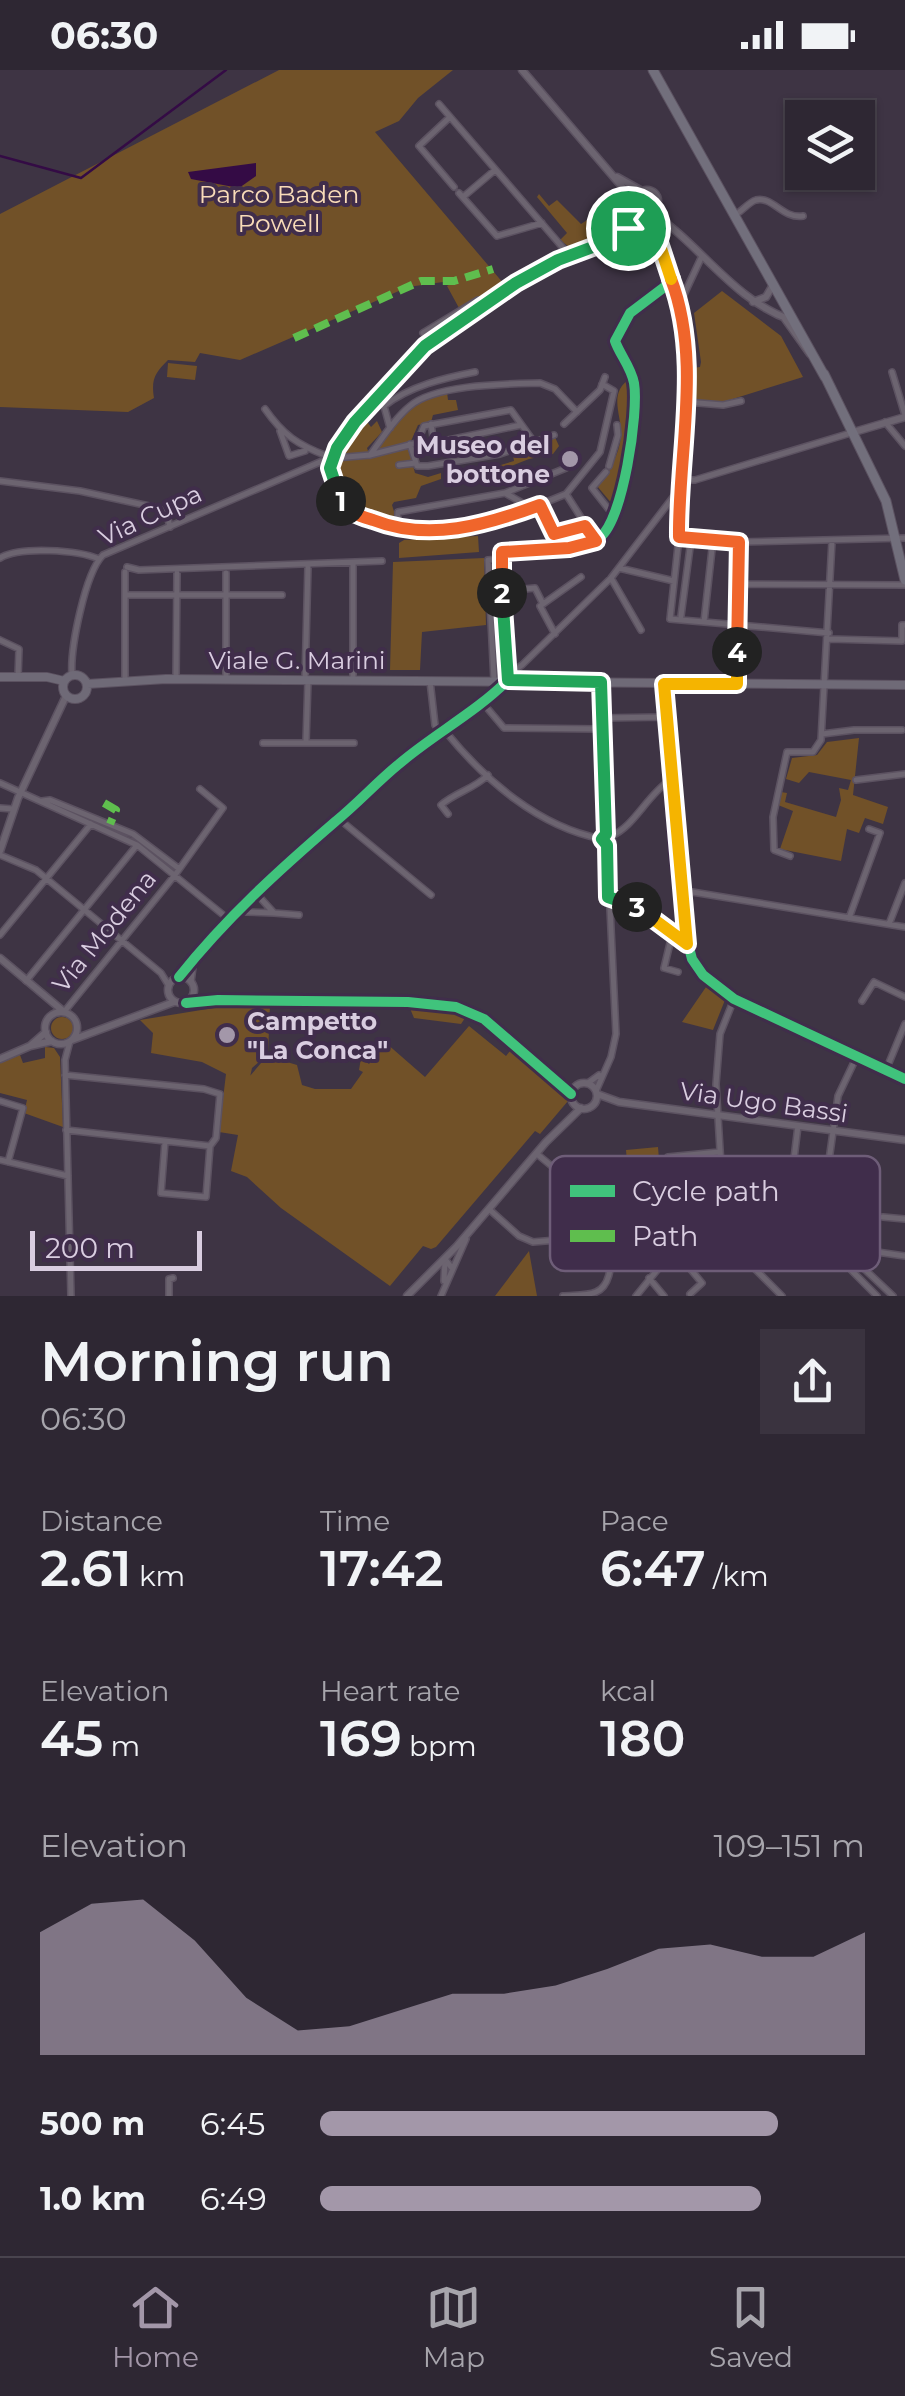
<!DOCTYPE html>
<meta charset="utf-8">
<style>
body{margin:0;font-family:Montserrat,sans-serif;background:#3a333f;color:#f1f3f6;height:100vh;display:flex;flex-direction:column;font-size:38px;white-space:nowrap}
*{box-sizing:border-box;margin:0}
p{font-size:32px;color:#a7a5ac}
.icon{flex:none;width:55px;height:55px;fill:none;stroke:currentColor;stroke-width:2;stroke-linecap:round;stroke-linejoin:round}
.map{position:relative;height:1226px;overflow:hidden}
.details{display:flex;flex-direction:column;background:#2e2733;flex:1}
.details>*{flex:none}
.tools{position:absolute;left:785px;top:30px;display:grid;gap:20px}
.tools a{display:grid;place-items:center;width:90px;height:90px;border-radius:0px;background:#2e2733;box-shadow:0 2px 8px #0004,0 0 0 2px #49444e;font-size:50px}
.scale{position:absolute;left:30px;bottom:25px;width:172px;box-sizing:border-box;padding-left:10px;border:5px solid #d9cde0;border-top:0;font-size:28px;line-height:35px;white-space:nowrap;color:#d9cde0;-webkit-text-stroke:8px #402d4b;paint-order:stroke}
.pin{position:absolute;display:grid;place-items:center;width:85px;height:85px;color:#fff;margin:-42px;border:5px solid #fff;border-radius:50%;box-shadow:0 2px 10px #0007}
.km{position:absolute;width:50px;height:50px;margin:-25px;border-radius:50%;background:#222;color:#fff;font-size:28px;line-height:50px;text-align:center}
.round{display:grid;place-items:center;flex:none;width:105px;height:105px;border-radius:0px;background:#3a333f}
.headline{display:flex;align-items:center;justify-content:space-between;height:170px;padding:0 40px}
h1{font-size:55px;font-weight:600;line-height:75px}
.metrics{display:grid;grid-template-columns:repeat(3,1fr);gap:15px;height:170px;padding:10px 40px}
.metrics div{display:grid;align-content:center}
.metrics b{font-size:50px;font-weight:600}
.metrics small{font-size:28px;font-weight:400}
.metrics p{font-size:28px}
.chart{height:280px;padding:20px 40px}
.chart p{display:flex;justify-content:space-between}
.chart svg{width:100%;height:180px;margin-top:10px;fill:#a397a9;opacity:.7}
ul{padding:0 40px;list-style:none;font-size:32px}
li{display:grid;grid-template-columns:160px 120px 1fr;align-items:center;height:75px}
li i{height:25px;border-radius:12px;background:#a397a9}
.status{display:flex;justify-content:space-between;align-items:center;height:70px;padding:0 50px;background:#2e2733;direction:ltr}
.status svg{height:28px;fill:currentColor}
.tab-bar{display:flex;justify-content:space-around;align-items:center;height:140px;border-top:2px solid #49444e;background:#2e2733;font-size:28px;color:#a7a5ac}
.tab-bar a{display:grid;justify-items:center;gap:5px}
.tab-bar .on{color:#a397a9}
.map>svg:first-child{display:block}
</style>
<div class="status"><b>06:30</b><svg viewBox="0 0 49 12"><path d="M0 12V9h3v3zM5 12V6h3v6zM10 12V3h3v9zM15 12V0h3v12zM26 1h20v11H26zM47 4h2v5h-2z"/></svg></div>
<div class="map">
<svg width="905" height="1226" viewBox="0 0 905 1226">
<rect width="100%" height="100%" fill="#3e3444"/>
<path fill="#715128" d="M279 0H453L418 28 399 51 375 62 504 214 459 238 447 216 457 210 408 217 240 290 200 283 195 292 168 290C155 303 151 309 154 328L128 342 0 337V144Z
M619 120 631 141 629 150 612 165 610 160 603 162 604 168 573 180 560 170 567 163 537 127 539 124 549 136 557 130 581 154 596 144 601 148 618 133 614 125Z
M722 221 781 266 803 307 723 332 691 330 693 298 700 297 701 292 694 243Z
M168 293 197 296 195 310 167 307Z
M631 308 629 375 613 435 597 416C609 401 619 386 621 366 622 344 607 323 631 308Z
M447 322 448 330H456L458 340 433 345 431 352 418 355 408 378 415 403 428 407 441 403V409L421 416 416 428 394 432 392 435 396 448 392 453 353 436 336 398 345 368 365 349 371 357 377 351 382 362 367 378 369 384C396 351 403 333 447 322Z
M554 365 559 376 553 384 529 389 467 413 464 406 514 391 512 380Z
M478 466 479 482 399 488V473L404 470Z
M484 488 486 555 422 562 420 600H390L393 492Z
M859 668 853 725 888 737 883 754 865 748 859 763 847 759 841 791 780 779 793 741 778 735 781 722 787 723 785 732 836 747 841 730 839 718 848 720 851 710 809 702 799 713 786 709 792 688 817 685 827 672Z
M706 917 725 930 713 960 682 952Z
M238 934 270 935 268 984 252 998 245 1030 250 1006 267 986 297 995 302 1015 315 1019H351L363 1002 359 1000 361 988 369 994 386 973 425 1007 469 956 506 986 510 981 568 1031 540 1064 535 1061 436 1177 431 1179 423 1176 390 1216 281 1138 247 1107 231 1101 238 1065 219 1062 226 1004 202 992 151 983 153 963 140 950Z
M409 936 448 939 465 948 461 954 414 948Z
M51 958a11 11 0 1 1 22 0a11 11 0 1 1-22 0Z
M45 977 54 978 60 987 63 1057 24 1043 27 1030 0 1023V993L20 985 23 993 45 988Z
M658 1077 663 1139 631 1141 626 1080Z
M529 1181 537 1226H495Z"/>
<path fill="#340b45" d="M256 93V106L239 118 191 109 188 102Z"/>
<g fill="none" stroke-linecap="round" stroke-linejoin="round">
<path stroke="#340b45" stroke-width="2.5" d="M0 86 81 108 226 0"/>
<g stroke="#5c5261" stroke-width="8">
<path id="minor" d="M439 34 570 186
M450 47 419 76 454 117
M459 123 497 166 542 153
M463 127 495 100
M649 143 680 233 687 307 678 420 679 467 670 549 829 563
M735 145C742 141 749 132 756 130 773 126 782 149 803 146
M680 233 702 186
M423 263 478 230 487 232
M892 302 905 345
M686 332 723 335 741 331
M265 339C283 365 298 375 327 386
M885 352 905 376
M431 354 434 374
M564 354 600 320 605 307
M390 358 384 336C410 316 444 308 475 302
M280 361 289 386 305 381
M471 366 476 388
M417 373 424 356 511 340 534 372
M410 374 417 396H428L500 384 554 365
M330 384 400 301 437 266 515 213 558 190 621 165 646 143
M370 385C382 369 394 349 410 336 436 314 507 314 540 313L555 319 577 342
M335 388 370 385 417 373 429 374 521 355
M331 392C332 404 335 426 343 436 349 444 362 446 371 450 436 474 504 450 566 424
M399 395 416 393
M609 396 618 365 617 355
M606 402 592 418 614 446
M680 410H695L854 362
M0 411 80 421 158 438 167 445 170 457
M505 423 566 398
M566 424 600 382 614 321 602 314
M566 424 596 471
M540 435 554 464 585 455
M397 458 398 442 505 423 531 438
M679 467 739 472 905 468
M0 488C20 476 78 480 99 489
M127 497 139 500 382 491
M619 498 674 511
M611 508 641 560
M738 514 905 515
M502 521 535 518 543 534 540 536 555 564
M126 525H282
M543 534 581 507
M681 546 691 470
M704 552 713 470
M829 569 902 571V555H905
M0 570 19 579 18 607
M509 604 522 595 611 508 677 422
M72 605C70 579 85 503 103 485L327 389
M125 609V502
M176 609 177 503
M226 609V503
M305 610 308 496
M353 610V493
M430 611 435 655 439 661
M494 611 488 490 500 489
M601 612 606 764
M664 614 676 785 685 862 692 889 703 905 734 929 905 1009
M737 614 739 472
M482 632 504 658 600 659
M600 648 665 647
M445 661C484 709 538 757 602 769
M822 664 854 660H902
M306 672 308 610
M263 673H354
M856 710 905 704
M0 713 137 775 227 848
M42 731 50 730 133 764 178 798
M0 738 13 739
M448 744 441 735C456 722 474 719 488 705
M339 749 431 825
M601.5 770a5.5 5.5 0 1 1 11 0a5.5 5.5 0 1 1-11 0Z
M611 766C634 757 647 725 670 710
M0 785 36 800 161 903 169 916
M790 786 774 780 773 747 787 682H813L821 670 832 471
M680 820 905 857
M254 821 274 843 299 845
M608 827 641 840 686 873
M246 842 274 843
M849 848 880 763 869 759
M889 854 905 813
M0 865 91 754
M672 865 664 898 678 902
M179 907C226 848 279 800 336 751 358 733 377 712 399 694 434 664 475 643 508 610L500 484 507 480C535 479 575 484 599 468 623 452 639 342 634 313 631 297 620 285 615 271L630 243 671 212
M26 911 137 775
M191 912 194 889
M862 931 874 912 905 927
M64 942 175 805 223 738 200 719
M70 971 65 990 71 1226
M886 1000 905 954
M65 1005 204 1019 220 1024 216 1068 210 1076 66 1060
M588 1013 599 1005
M596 1021 611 987 616 964 607 775
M0 1031 23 1038 8 1092
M165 1072 161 1123 206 1127 210 1076
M537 1084 595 1132C608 1150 622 1211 596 1222 587 1226 573 1225 563 1226
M0 1090 68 1106
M670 1099 668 1087 719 1082
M770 1107 771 1102 792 1105
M788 1137 798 1056
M490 1140 519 1166 533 1172 713 1157 782 1226
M883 1147 905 1149
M677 1183 702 1213 690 1224
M758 1183 877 1182 905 1186
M816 1183 838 1026 857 986
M611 1191 659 1186 656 1163
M750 1193 857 1192 893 1226
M852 1201 877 1226
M649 1208 664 1226
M444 1211 445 1189 451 1197
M169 1226V1209L173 1208
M441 1226 466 1169
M636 1226 658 1199 724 1145 716 1014 720 964 734 929"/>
</g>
<g stroke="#5c5261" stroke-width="9">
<path id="tertiary" d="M522 0 636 133
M617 107 642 121
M636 131a11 11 0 1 1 22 0a11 11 0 1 1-22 0Z
M651 142C701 175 733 230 791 250
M753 232 766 227 773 215
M785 249 810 284
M854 362 905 347
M0 781 18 728 66 626
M0 888 63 941
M168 920a13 13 0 1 1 26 0a13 13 0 1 1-26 0Z
M186 933 218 930 408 932 456 937 484 949 571 1024
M45 958a16 16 0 1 1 32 0a16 16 0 1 1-32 0Z
M46 962 30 976 52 971
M72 970 174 932
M0 989 30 976
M571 1026a13 13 0 1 1 26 0a13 13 0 1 1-26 0Z
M597 1024 619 1032 905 1070
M407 1226 457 1176 546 1072 581 1038"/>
</g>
<g stroke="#5c5261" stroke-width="10">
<path id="secondary" d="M63 617a12 12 0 1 1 24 0a12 12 0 1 1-24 0Z
M0 607H47L64 611
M87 614 166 609 905 615"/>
</g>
<g stroke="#5c5261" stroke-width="11">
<path id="primary" d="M653 0 825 307
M824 304 886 431 905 510"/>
</g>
<use href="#minor" stroke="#6c6470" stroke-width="5"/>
<use href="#tertiary" stroke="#6c6470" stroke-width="6"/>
<use href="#secondary" stroke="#6f6a77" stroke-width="8"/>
<use href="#primary" stroke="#726f7c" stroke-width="9"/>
<path stroke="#5fbe4e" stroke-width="8" stroke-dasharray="15 8" stroke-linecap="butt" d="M294 268 421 211H454L493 199
M104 733 116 740 110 754"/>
<g stroke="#402d4b" stroke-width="16">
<path id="cycleway" d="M664 614 676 785 685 862 692 889 703 905 734 929 905 1009
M179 907C226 848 279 800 336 751 358 733 377 712 399 694 434 664 475 643 508 610L500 484 507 480C535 479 575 484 599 468 623 452 639 342 634 313 631 297 620 285 615 271L630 243 671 212
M186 933 218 930 408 932 456 937 484 949 571 1024"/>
</g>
<use href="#cycleway" stroke="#40c37c" stroke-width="10"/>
</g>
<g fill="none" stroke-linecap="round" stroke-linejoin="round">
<g stroke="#fff" stroke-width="20">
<path id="split-1" d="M341 431 330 398 337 378 355 352 425 276 516 213 558 190 614 169 628 158"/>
</g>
<g stroke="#fff" stroke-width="20">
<path id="split-2" d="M341 431C348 443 360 446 373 450 429 472 486 455 540 435L554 464 585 456 596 471 569 478 502 482V523"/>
</g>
<g stroke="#fff" stroke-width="20">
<path id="split-3" d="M502 523 508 610 601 612 606 764 602 769 607 775 608 827 637 837"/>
</g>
<g stroke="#fff" stroke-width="20">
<path id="split-4" d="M637 837 687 874 664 614H737V582"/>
</g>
<g stroke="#fff" stroke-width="20">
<path id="split-5" d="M671 209C702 290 678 383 679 467L739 472 737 582"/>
</g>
<g stroke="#fff" stroke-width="20">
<path id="split-6" d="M628 158 649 142 671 209"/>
</g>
<use href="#split-1" stroke="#22a559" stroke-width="12"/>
<use href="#split-2" stroke="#f0652b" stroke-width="12"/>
<use href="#split-3" stroke="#22a559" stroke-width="12"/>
<use href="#split-4" stroke="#f5b400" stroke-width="12"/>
<use href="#split-5" stroke="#f0652b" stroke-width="12"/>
<use href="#split-6" stroke="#f5b400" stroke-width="12"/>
</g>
<g fill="#a397a9" stroke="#402d4b" stroke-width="4">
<circle cx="570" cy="389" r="10"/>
<circle cx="227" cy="965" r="10"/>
</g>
<g text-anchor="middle" stroke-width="8" stroke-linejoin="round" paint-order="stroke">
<g font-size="25" fill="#f8dbb8" stroke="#402d4b">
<text x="279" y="133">Parco Baden<tspan x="279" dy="29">Powell</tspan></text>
</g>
<g font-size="25" font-weight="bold" fill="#d9cde0" stroke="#402d4b" text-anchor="end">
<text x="550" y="384">Museo del<tspan x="550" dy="29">bottone</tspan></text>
<text x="247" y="960" text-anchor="start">Campetto<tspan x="247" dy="29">"La Conca"</tspan></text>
</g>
<g font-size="25" fill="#d9cde0" stroke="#402d4b">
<text transform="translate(150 445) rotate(-25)" y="9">Via Cupa</text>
<text x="297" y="599">Viale G. Marini</text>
<text transform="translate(104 861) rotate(-51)" y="9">Via Modena</text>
<text transform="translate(764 1032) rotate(8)" y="9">Via Ugo Bassi</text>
</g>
</g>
<rect x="550" y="1086" width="330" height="115" rx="15" fill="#402d4b" stroke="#6e5d78" stroke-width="2.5"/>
<rect x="570" y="1115" width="45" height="12" fill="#40c37c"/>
<rect x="570" y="1160" width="45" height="12" fill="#5fbe4e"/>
<g font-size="28" fill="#d9cde0">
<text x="632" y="1131">Cycle path</text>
<text x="632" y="1176">Path</text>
</g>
</svg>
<div class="tools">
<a><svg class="icon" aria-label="layers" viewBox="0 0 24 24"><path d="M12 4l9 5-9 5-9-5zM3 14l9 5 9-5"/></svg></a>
</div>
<div class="scale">200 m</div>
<div class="pin" style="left:628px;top:158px;background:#1e9e55"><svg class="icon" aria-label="arrive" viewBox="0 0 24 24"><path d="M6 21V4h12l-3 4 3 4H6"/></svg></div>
<b class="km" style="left:341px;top:431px">1</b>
<b class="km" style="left:502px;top:523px">2</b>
<b class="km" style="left:637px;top:837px">3</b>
<b class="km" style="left:737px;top:582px">4</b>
</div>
<section class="details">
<div class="headline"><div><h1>Morning run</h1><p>06:30</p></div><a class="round"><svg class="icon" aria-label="share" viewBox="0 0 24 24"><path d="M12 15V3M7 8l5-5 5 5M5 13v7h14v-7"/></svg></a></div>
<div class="metrics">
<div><p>Distance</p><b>2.61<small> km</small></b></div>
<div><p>Time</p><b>17:42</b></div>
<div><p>Pace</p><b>6:47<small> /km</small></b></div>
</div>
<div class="metrics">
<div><p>Elevation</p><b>45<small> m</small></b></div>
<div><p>Heart rate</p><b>169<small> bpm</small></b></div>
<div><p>kcal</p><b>180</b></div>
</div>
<div class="chart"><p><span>Elevation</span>109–151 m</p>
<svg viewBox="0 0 160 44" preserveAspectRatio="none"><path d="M0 44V14L10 7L20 6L30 16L40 30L50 38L60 37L70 33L80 29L90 29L100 27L110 23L120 18L130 17L140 20L150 20L160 14V44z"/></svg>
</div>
<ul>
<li><b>500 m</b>6:45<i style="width:84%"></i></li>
<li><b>1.0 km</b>6:49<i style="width:81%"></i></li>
</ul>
</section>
<nav class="tab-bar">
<a class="on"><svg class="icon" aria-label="home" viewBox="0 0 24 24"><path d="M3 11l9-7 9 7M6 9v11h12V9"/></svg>Home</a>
<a><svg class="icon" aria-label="map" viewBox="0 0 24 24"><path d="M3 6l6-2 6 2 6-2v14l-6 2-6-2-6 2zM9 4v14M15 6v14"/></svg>Map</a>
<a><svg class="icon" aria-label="saved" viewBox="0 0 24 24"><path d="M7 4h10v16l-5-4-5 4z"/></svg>Saved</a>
</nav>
